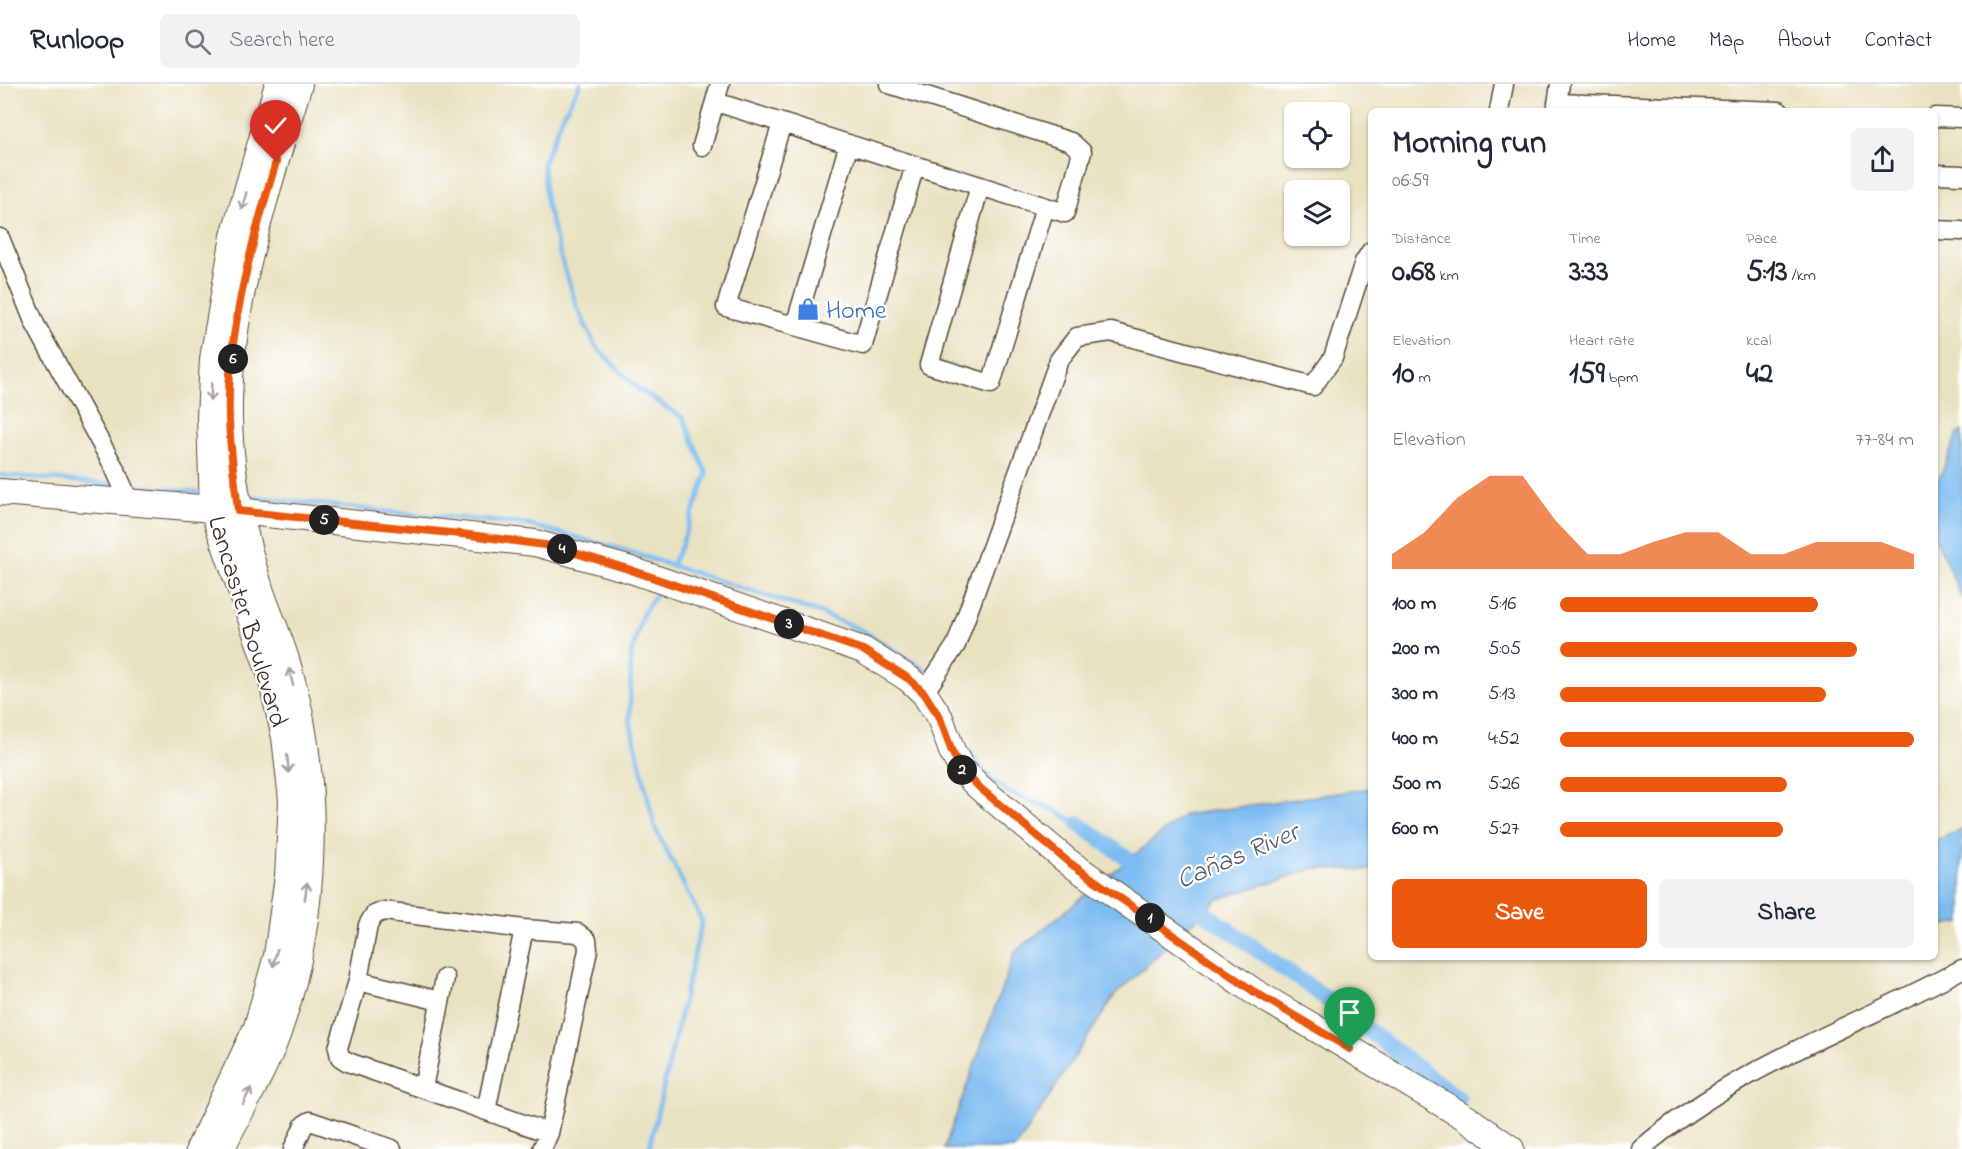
<!DOCTYPE html>
<meta charset="utf-8">
<style>
body{margin:0;font-family:"Indie Flower",sans-serif;background:#f2f2f3;color:#1f2937;height:100vh;display:flex;flex-direction:column;font-size:22px;white-space:nowrap}
*{box-sizing:border-box;margin:0}
p{font-size:20px;color:#747a83}
.icon{flex:none;width:33px;height:33px;fill:none;stroke:currentColor;stroke-width:2;stroke-linecap:round;stroke-linejoin:round}
.map{position:relative;flex:1;overflow:hidden}
.drawer{position:absolute;left:1368px;top:24px;width:570px;height:852px;display:flex;flex-direction:column;background:#fff;border-radius:9px;box-shadow:0 2px 4px #0004}
.drawer>*{flex:none}
.buttons{position:absolute;left:1284px;top:18px;display:grid;gap:12px}
.buttons a{display:grid;place-items:center;width:66px;height:66px;border-radius:9px;background:#fff;box-shadow:0 2px 4px #0004;font-size:30px}
.pin{position:absolute;display:grid;place-items:center;width:51px;height:51px;color:#fff;margin:-62px -26px;border-radius:50% 50% 50% 0;rotate:-45deg;box-shadow:0 0 6px #0007}
.pin .icon{rotate:45deg}
.km{position:absolute;width:30px;height:30px;margin:-15px;border-radius:50%;background:#222;color:#fff;font-size:16px;line-height:30px;text-align:center}
.round{display:grid;place-items:center;flex:none;width:63px;height:63px;border-radius:9px;background:#f2f2f3}
.overview{display:flex;align-items:center;justify-content:space-between;height:102px;padding:0 24px}
h1{font-size:33px;font-weight:700;line-height:45px}
.stats{display:grid;grid-template-columns:repeat(3,1fr);gap:9px;height:102px;padding:6px 24px}
.stats div{display:grid;align-content:center}
.stats b{font-size:30px;font-weight:700}
.stats small{font-size:16px;font-weight:400}
.stats p{font-size:16px}
.chart{height:168px;padding:12px 24px}
.chart p{display:flex;justify-content:space-between}
.chart svg{width:100%;height:108px;margin-top:6px;fill:#ea580c;opacity:.7}
.cta{display:flex;gap:12px;margin-top:auto;padding:12px 24px}
.cta a{flex:1;height:69px;border-radius:9px;background:#ea580c;color:#fff;font-size:24px;font-weight:700;line-height:69px;text-align:center}
.cta a+a{background:#f2f2f3;color:#1f2937}
ul{padding:0 24px;list-style:none;font-size:20px}
li{display:grid;grid-template-columns:96px 72px 1fr;align-items:center;height:45px}
li i{height:15px;border-radius:8px;background:#ea580c}
header{display:flex;align-items:center;gap:36px;box-sizing:border-box;height:84px;padding:0 30px;background:#fff;border-bottom:2px solid #e0e1e3}
header strong{font-size:28px}
nav{display:flex;gap:33px;margin-inline-start:auto;font-size:21px}
.search{width:420px;height:54px;background:#f2f2f3;display:flex;align-items:center;gap:15px;box-sizing:border-box;padding:0 21px;border-radius:9px;color:#747a83;font-size:22px}
.map>svg:first-child{display:block}
</style>
<header>
<strong>Runloop</strong>
<div class="search"><svg class="icon" aria-label="search" viewBox="0 0 24 24"><circle cx="10" cy="10" r="6"/><path d="M15 15l6 6"/></svg>Search here</div>
<nav><a>Home</a><a>Map</a><a>About</a><a>Contact</a></nav>
</header>
<div class="map">
<svg width="1962" height="1065" viewBox="0 0 1962 1065">
<rect width="100%" height="100%" fill="#fff"/>
<filter id="ink" filterUnits="userSpaceOnUse"><feTurbulence type="fractalNoise" baseFrequency=".0167" numOctaves="2"/><feDisplacementMap in="SourceGraphic" scale="12" xChannelSelector="R" yChannelSelector="G"/><feConvolveMatrix kernelMatrix="1 2 1 2 8 2 1 2 1" color-interpolation-filters="sRGB"/></filter>
<filter id="wash" filterUnits="userSpaceOnUse"><feTurbulence type="fractalNoise" baseFrequency=".008" numOctaves="4" result="noise"/><feDisplacementMap in="SourceGraphic" scale="24" xChannelSelector="R" yChannelSelector="G"/><feGaussianBlur stdDeviation="1.35" result="paint"/><feColorMatrix in="noise" values="0 0 0 0 0 0 0 0 0 0 0 0 0 0 0 0 0 1.4 0 .05"/><feComposite in="paint" operator="in"/></filter>
<g filter="url(#wash)">
<rect width="100%" height="100%" fill="#e9e2c1"/>
<path fill="#7cbcf0" stroke="#5c7387" stroke-width="1.5" d="M1962 347V515L1935 452V404L1958 350Z
M1371 704V786L1316 784 1218 815 1115 911 1015 1065H944L1015 868 1184 731Z
M1962 746V838L1935 843V756Z"/>
<g fill="none" stroke-linecap="round" stroke-linejoin="round">
<path stroke="#7cbcf0" stroke-width="4.5" d="M580 0 562 33 543 80 546 118 561 174 577 223 596 263 638 305 683 334 707 390 680 464 671 482
M0 391 110 400
M127 402 199 408
M246 412 420 431 525 440 620 465 817 528 862 546 925 586
M948 621 966 664 991 695 1009 709 1052 725 1079 740
M649 1065 702 837 655 744 630 637 631 572 642 531 659 506"/>
<path stroke="#7cbcf0" stroke-width="16" d="M1079 740 1148 789
M1186 816 1316 907 1459 1015"/>
</g>
</g>
<g filter="url(#ink)">
<g fill="none" stroke-linecap="round" stroke-linejoin="round">
<g stroke="#554636" stroke-width="21">
<path id="street" d="M716 18 1065 129 1082 68 1071 58 889 0
M1557 19 1779 27
M1499 27 1504 0
M1556 27 1560 0
M1935 33 1962 34
M782 39 726 223 863 261 915 81
M702 62 720 0
M1935 90 1962 91
M980 102 929 281 991 300 1045 123
M1935 146 1962 147
M0 154 35 240 114 383 130 419
M795 242 849 60
M924 609 956 561 1059 276 1077 253 1111 248 1313 302 1333 274 1364 178 1371 167
M358 897 440 917
M423 1004 445 894
M486 1027 524 845
M293 1065 304 1041 310 1037 392 1065
M542 1065 549 1049 588 866 587 856 578 849 524 845 384 827 374 831 368 841 358 897 338 964 340 973 348 978 549 1049
M1641 1065C1734 984 1854 943 1962 885"/>
</g>
<g stroke="#554636" stroke-width="28">
<path id="secondary" d="M0 408 238 427 535 459 628 485 863 566 909 595 924 609 940 634 952 667 963 687 980 704 1067 777 1253 907 1468 1035 1511 1065
M199 1065 257 943 277 872 288 792 292 716 285 653 270 589 213 426 210 333 213 275 234 152 278 0
M221 1065C239 1028 263 990 277 951 317 840 322 698 289 586 282 559 270 534 261 508 243 452 230 393 229 334 227 222 267 107 299 0"/>
</g>
<use href="#street" stroke="#fff" stroke-width="18"/>
<use href="#secondary" stroke="#fff" stroke-width="26"/>
</g>
<defs><path id="oneway-shaft" d="M-6 0H5M1.5-3L5.5 0L1.5 3" fill="none" stroke-width="1.6" stroke-linecap="round" stroke-linejoin="round" transform="scale(1.5)"/></defs>
<g stroke="#a79f9a">
<use href="#oneway-shaft" transform="translate(244 117) rotate(106)"/>
<use href="#oneway-shaft" transform="translate(211 308) rotate(93)"/>
<use href="#oneway-shaft" transform="translate(291 593) rotate(-104)"/>
<use href="#oneway-shaft" transform="translate(288 680) rotate(84)"/>
<use href="#oneway-shaft" transform="translate(306 807) rotate(-82)"/>
<use href="#oneway-shaft" transform="translate(275 874) rotate(103)"/>
<use href="#oneway-shaft" transform="translate(247 1012) rotate(-64)"/>
</g>
</g>
<g fill="none" stroke-linecap="round" stroke-linejoin="round" filter="url(#ink)">
<g stroke="#fff" stroke-width="12">
<path id="route" d="M276 78C252 157 226 252 229 335 230 366 235 397 238 427L470 451 552 462 628 485 863 566 909 595 924 609 940 634 952 668 963 687 980 704 1067 777 1253 907 1350 965"/>
</g>
<use href="#route" stroke="#ea580c" stroke-width="8"/>
</g>
<defs>
<g id="shop-bare" transform="scale(1.8)"><path d="M-5-2.5h2.3a2.7 3.5 0 0 1 5.4 0H5L5.5 6h-11ZM-1.5-2.5h3a1.5 2.3 0 0 0-3 0Z" fill="#3f7fe0" stroke="#fff" stroke-width="2.5" paint-order="stroke"/></g>
</defs>
<g fill-rule="evenodd">
<use href="#shop-bare" x="808" y="225"/>
</g>
<g text-anchor="middle" stroke-width="4.5" stroke-linejoin="round" paint-order="stroke">
<g font-size="26" fill="#366cbe" stroke="#fff" text-anchor="start">
<text x="826" y="234">Home</text>
</g>
<g font-size="26" fill="#3b2a1e" stroke="#fff">
<text transform="translate(249 537) rotate(73)" y="9">Lancaster Boulevard</text>
</g>
<g font-size="27" font-style="italic" fill="#525d68" stroke="#fff">
<text transform="translate(1237 771) rotate(-23)" y="9">Cañas River</text>
</g>
</g>
</svg>
<div class="buttons">
<a><svg class="icon" aria-label="locate" viewBox="0 0 24 24"><circle cx="12" cy="12" r="6"/><path d="M12 2v4M12 18v4M2 12h4M18 12h4"/></svg></a>
<a><svg class="icon" aria-label="layers" viewBox="0 0 24 24"><path d="M12 4l9 5-9 5-9-5zM3 14l9 5 9-5"/></svg></a>
</div>
<div class="pin" style="left:1350px;top:965px;background:#1e9e55"><svg class="icon" aria-label="arrive" viewBox="0 0 24 24"><path d="M6 21V4h12l-3 4 3 4H6"/></svg></div>
<div class="pin" style="left:276px;top:78px;background:#d93025"><svg class="icon" aria-label="check" viewBox="0 0 24 24"><path d="M5 12l5 5 9-10"/></svg></div>
<b class="km" style="left:1150px;top:834px">1</b>
<b class="km" style="left:962px;top:686px">2</b>
<b class="km" style="left:789px;top:540px">3</b>
<b class="km" style="left:562px;top:465px">4</b>
<b class="km" style="left:324px;top:436px">5</b>
<b class="km" style="left:233px;top:275px">6</b>
<section class="drawer">
<div class="overview"><div><h1>Morning run</h1><p>06:59</p></div><a class="round"><svg class="icon" aria-label="share" viewBox="0 0 24 24"><path d="M12 15V3M7 8l5-5 5 5M5 13v7h14v-7"/></svg></a></div>
<div class="stats">
<div><p>Distance</p><b>0.68<small> km</small></b></div>
<div><p>Time</p><b>3:33</b></div>
<div><p>Pace</p><b>5:13<small> /km</small></b></div>
</div>
<div class="stats">
<div><p>Elevation</p><b>10<small> m</small></b></div>
<div><p>Heart rate</p><b>159<small> bpm</small></b></div>
<div><p>kcal</p><b>42</b></div>
</div>
<div class="chart"><p><span>Elevation</span>77–84 m</p>
<svg viewBox="0 0 160 44" preserveAspectRatio="none"><path d="M0 44V38L10 29L20 15L30 6L40 6L50 24L60 38L70 38L80 33L90 29L100 29L110 38L120 38L130 33L140 33L150 33L160 38V44z"/></svg>
</div>
<ul>
<li><b>100 m</b>5:16<i style="width:73%"></i></li>
<li><b>200 m</b>5:05<i style="width:84%"></i></li>
<li><b>300 m</b>5:13<i style="width:75%"></i></li>
<li><b>400 m</b>4:52<i style="width:100%"></i></li>
<li><b>500 m</b>5:26<i style="width:64%"></i></li>
<li><b>600 m</b>5:27<i style="width:63%"></i></li>
</ul>
<div class="cta"><a>Save</a><a>Share</a></div>
</section>
</div>
